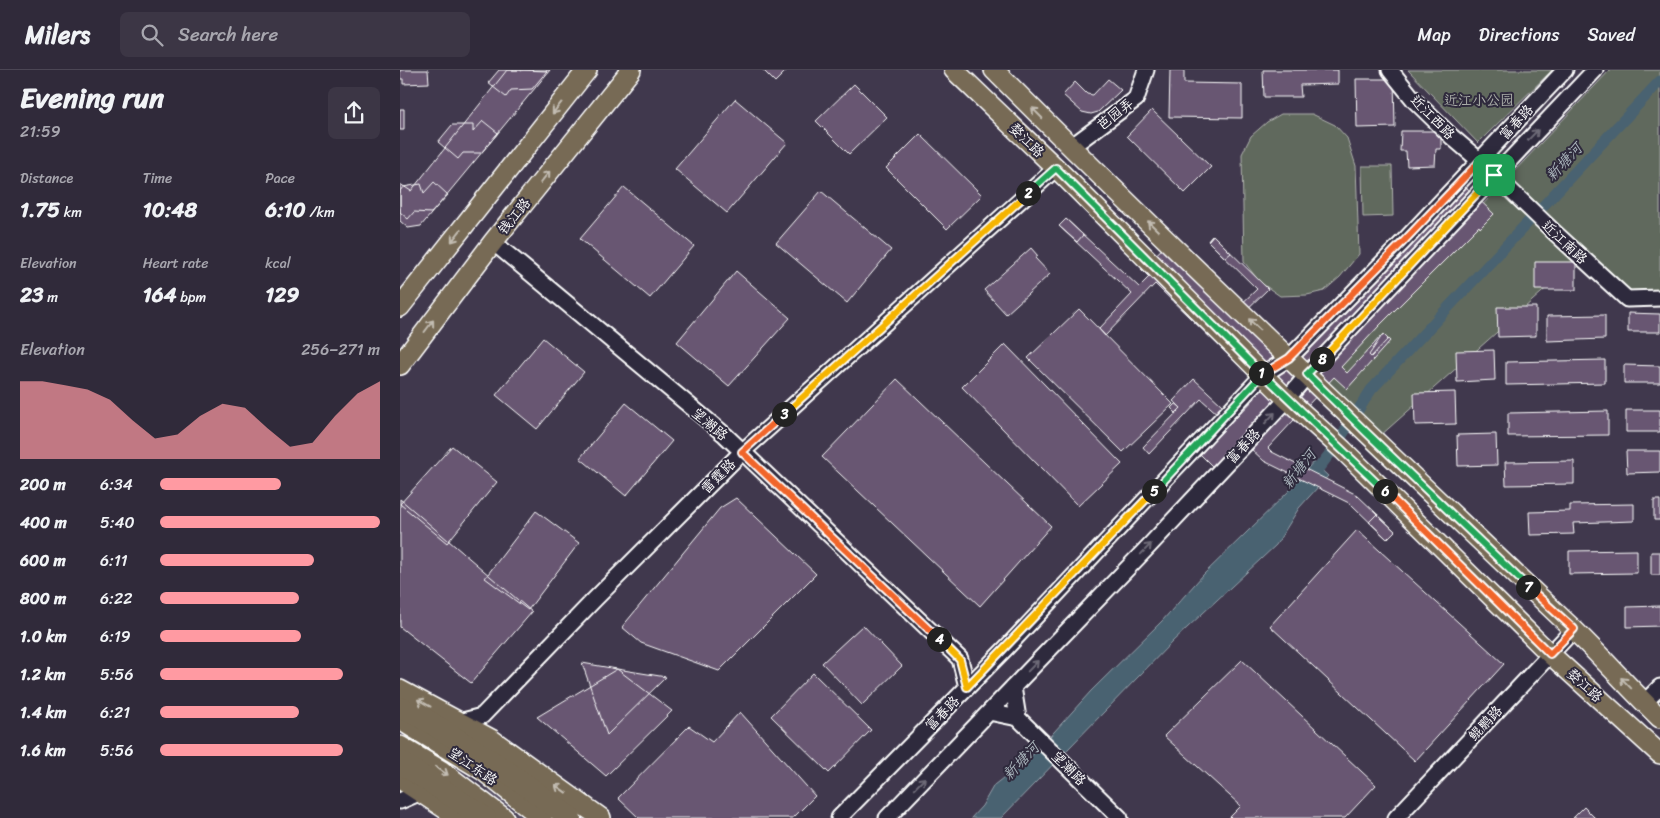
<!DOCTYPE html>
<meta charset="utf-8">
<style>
body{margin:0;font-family:Sriracha,"LXGW WenKai TC",sans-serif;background:#3c3645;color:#f1f3f6;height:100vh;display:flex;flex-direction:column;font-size:19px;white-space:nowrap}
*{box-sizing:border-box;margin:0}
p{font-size:16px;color:#a8a7af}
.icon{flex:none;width:28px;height:28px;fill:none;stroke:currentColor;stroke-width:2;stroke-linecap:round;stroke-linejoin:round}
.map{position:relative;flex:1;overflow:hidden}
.sheet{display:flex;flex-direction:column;background:#302a3a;width:400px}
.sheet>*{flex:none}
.pin{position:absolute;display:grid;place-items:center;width:42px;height:42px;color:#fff;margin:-21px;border-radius:10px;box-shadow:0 2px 8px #0006}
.km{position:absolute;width:25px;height:25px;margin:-12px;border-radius:50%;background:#222;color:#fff;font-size:14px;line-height:25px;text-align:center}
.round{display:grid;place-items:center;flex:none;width:52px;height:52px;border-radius:8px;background:#3c3645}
.overview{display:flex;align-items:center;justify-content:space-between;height:85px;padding:0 20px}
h1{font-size:28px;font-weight:700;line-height:38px}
.figures{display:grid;grid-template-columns:repeat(3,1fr);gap:8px;height:85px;padding:5px 20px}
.figures div{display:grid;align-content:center}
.figures b{font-size:21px;font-weight:700}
.figures small{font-size:14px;font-weight:400}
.figures p{font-size:14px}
.chart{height:140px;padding:10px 20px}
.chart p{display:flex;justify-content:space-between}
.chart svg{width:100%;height:90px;margin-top:5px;fill:#ff9aa2;opacity:.7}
ul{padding:0 20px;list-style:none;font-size:16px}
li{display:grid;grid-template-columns:80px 60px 1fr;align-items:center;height:38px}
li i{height:12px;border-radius:6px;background:#ff9aa2}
header{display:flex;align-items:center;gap:30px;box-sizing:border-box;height:70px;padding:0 25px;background:#302a3a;border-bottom:1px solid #4b4654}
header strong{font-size:24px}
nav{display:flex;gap:28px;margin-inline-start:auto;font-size:18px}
.search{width:350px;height:45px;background:#3c3645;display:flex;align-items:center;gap:12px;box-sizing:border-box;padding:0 18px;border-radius:8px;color:#a8a7af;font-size:19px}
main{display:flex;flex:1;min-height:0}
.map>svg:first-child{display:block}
</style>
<header>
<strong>Milers</strong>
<div class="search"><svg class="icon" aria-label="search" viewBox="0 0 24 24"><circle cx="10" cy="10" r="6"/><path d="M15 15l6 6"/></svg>Search here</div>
<nav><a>Map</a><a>Directions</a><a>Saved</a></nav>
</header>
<main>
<section class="sheet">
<div class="overview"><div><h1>Evening run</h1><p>21:59</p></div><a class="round"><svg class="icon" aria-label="share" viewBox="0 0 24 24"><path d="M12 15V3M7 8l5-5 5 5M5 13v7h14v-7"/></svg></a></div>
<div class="figures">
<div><p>Distance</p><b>1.75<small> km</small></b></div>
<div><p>Time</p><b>10:48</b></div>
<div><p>Pace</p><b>6:10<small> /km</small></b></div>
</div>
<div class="figures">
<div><p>Elevation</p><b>23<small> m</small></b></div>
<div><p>Heart rate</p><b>164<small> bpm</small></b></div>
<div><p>kcal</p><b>129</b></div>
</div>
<div class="chart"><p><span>Elevation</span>256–271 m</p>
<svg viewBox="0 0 160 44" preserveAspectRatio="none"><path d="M0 44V6L10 6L20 8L30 10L40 15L50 25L60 34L70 32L80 23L90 17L100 19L110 29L120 38L130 36L140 23L150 12L160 6V44z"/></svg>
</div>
<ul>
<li><b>200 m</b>6:34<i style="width:55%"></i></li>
<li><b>400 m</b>5:40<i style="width:100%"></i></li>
<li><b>600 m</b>6:11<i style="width:70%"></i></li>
<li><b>800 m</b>6:22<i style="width:63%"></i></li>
<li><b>1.0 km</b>6:19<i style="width:64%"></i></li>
<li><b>1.2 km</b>5:56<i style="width:83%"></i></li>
<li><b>1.4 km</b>6:21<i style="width:63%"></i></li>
<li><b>1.6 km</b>5:56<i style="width:83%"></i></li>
</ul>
</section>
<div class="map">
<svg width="1260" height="748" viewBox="0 0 1260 748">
<rect width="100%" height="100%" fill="#40384d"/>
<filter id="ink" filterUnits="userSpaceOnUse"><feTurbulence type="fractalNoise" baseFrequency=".02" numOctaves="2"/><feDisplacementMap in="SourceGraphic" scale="10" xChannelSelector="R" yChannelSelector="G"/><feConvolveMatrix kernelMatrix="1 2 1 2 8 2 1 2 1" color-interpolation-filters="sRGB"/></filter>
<g filter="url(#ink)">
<path fill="#60695d" stroke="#b0b4ae" d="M1008 0H1152L1078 73Z
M1210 0H1260V231H1240L1186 183 980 366 920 307Z
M881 44H912L935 55 947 68 956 96 959 184 940 207 924 221 907 225 880 226 860 212 844 192 842 84 851 66 867 52Z
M962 96H992L993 146 963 147Z"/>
<path fill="#496271" stroke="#92a1aa" d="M913 392 928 406 899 438 876 475 773 571 601 748H571L582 736 594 715 635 683 691 621 762 551 803 505 890 420Z"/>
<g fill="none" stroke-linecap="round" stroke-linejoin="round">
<path stroke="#496271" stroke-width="11" d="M910 409 932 381 971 320 1260 11"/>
</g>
<path fill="#675772" stroke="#fff" d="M0 0H28L29 13 3 14V9H0Z
M99 0H121V1L123 0 147 1 132 19 111 20 106 27 88 13Z
M107 0H150L21 156 8 158 0 151V114L11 121Z
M363 0H387L375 12Z
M770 0H784V13L842 14V48L769 47Z
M863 0H938V14L900 15 901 27H864Z
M708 9 721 20 698 42 691 44 682 42 663 25 675 12 687 24 693 25Z
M956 9H994L995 57 957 58Z
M454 14 487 47 449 84 416 51Z
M335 29 387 73 327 143 275 99Z
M0 39H4V60H0Z
M752 40 811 97 785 123 727 66Z
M83 51 98 63 81 83H63L58 89 38 72 52 55H73V62Z
M1001 61H1041V79H1036L1035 95 1007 96 1006 81H1000Z
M520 64 582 125 547 159 486 98Z
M34 112 48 125 31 143 14 142 8 149 0 142V121L3 117 21 114 24 123Z
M1062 113 1094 144 1080 158 1079 156 978 257 941 297 947 303 983 264 990 271 947 319 934 307 868 378 872 382 957 425 995 461 987 469 951 434 864 391 850 378 822 406 800 384 829 354 801 329 749 384 743 377 781 338 773 331 794 309 836 348 855 328 853 309 755 214 705 266 699 259 732 224 659 156 666 149 739 217 749 207 741 199 768 173 835 240 857 219 808 171 813 165 868 219 841 245 889 281Z
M224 117 294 176 250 228 180 169Z
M421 121 491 180 447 233 376 173Z
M666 149 683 165 677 172 659 156Z
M813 165 831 183 825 188 808 171Z
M631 178 638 186 635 188 650 204 606 244 584 220Z
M1135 192H1176V220H1135Z
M336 201 390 248 329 316 277 272Z
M1097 237H1136V266L1098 267Z
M679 239 773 334 723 382 628 288Z
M1228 243 1260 244V262H1228Z
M1205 245V269L1147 271V246Z
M983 264 988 269 971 287 969 285Z
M143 268 184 302 137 359 96 325Z
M605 274 722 394 678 436 562 317Z
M1094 280 1095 310 1057 312 1056 281Z
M1205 290V313L1106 315V292Z
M1224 295 1260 296V313H1224Z
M497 309 651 456 580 536 422 387Z
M1055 322 1056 354 1015 355 1014 323Z
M226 333 272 371 226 426 180 388Z
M776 333 781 338 776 343 771 338Z
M1226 340H1260V362H1226Z
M1208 341V365L1108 366V343Z
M1096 364 1097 395 1058 396 1057 365Z
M52 376 97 412 47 473 0 434Z
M1226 381H1260V402L1227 403Z
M1174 391V414L1106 415 1105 392Z
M336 428 416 504 319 601 241 573 222 557 320 438Z
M0 429 132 542 71 613 0 557Z
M1254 430H1260V450H1254Z
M1234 434V451L1173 453 1174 464 1130 465 1129 442 1170 441V435Z
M136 441 179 473 128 540 85 508Z
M977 444 995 461 987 469 969 452Z
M957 460 1104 594 1015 691 870 556Z
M1237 480V503L1169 504V481Z
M1251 482H1260V505H1251Z
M1260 536V556L1227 557V537Z
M463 555 502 596 462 635 422 593Z
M842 590 976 715 945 748H829L841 736 764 666Z
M182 593 217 599 266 607 207 665Z
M217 599 272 641 206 706 137 647Z
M413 603 471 660 429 703 371 646Z
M340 642 415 726 393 748H239L218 728 289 656 312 672Z
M1184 737 1195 748H1173Z"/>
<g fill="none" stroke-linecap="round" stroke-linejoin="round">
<path stroke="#534c5f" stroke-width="22" stroke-dasharray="22 11" stroke-linecap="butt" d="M87 725 119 748"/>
<g stroke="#fff" stroke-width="19">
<path id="minor" d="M990 0 1015 31 1052 67 1080 91 1153 161 1227 229 1260 228
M671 77 736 29 746 0
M93 172 325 365 560 589 567 617
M613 617 618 648
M1244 633 1260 617
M589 642 618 648 720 748
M59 652 82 646 195 529 342 382 656 98
M0 731 21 722
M439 748 606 578 863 305 889 288 1003 172 1165 0
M487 748 748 477 881 336 914 297 1195 0
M996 748 1174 559"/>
</g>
<g stroke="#fff" stroke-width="22">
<path id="major" d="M554 0 656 98 887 329 943 380 1150 584 1260 684
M594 0C783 190 978 373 1172 558 1202 587 1230 619 1260 648
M0 237 187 0
M0 295 93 172 231 0
M0 620 91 669 201 748
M0 650 82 700 142 748
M0 676 42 701 104 748
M0 709 59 748"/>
</g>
<g stroke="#fff" stroke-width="26">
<path id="highway" d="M0 638C18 643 34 655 50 665 92 690 131 718 170 748
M0 692 85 748"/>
</g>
<use href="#minor" stroke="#2f2a3d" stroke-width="15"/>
<use href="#major" stroke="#776a54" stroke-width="19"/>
<use href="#highway" stroke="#776a54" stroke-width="22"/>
</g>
<defs><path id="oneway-shaft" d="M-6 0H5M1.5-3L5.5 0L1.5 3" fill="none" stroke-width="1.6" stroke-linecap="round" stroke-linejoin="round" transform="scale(1.25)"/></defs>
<g stroke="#c2bcb2">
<use href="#oneway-shaft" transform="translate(157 38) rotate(128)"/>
<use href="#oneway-shaft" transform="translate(637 43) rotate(-135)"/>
<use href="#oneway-shaft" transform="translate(145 107) rotate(-51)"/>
<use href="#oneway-shaft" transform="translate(753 156) rotate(-136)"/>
<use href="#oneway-shaft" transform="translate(56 166) rotate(128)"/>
<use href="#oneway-shaft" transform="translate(854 254) rotate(-136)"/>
<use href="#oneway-shaft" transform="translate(29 256) rotate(-53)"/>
<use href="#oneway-shaft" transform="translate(1226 613) rotate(-134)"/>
<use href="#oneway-shaft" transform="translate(24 633) rotate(-151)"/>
<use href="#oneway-shaft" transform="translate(42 701) rotate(34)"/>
<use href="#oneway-shaft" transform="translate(161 719) rotate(-144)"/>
</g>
<g stroke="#6d6a77">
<use href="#oneway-shaft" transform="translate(1133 65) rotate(-46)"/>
<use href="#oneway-shaft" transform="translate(870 348) rotate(-47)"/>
<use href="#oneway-shaft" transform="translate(746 479) rotate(-46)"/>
<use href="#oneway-shaft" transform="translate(633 596) rotate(-46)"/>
<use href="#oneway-shaft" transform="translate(520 713) rotate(-46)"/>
</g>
</g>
<g fill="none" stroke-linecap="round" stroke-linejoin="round" filter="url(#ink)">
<g stroke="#fff" stroke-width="10">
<path id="split-1" d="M861 303 863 304 889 288 1003 172 1080 91 1094 105"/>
</g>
<g stroke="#fff" stroke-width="10">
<path id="split-2" d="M628 123 656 98 861 303"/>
</g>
<g stroke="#fff" stroke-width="10">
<path id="split-3" d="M384 344 628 123"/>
</g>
<g stroke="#fff" stroke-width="10">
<path id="split-4" d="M384 344 342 382 539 569"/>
</g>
<g stroke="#fff" stroke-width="10">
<path id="split-5" d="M539 569 560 590 567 617 754 421"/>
</g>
<g stroke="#fff" stroke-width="10">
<path id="split-6" d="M754 421 863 304 985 421"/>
</g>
<g stroke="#fff" stroke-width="10">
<path id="split-7" d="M985 421 1150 584 1174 559 1128 517"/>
</g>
<g stroke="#fff" stroke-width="10">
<path id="split-8" d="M922 289 907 304 967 363 1128 517"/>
</g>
<g stroke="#fff" stroke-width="10">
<path id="split-9" d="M922 289 1094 105"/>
</g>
<use href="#split-1" stroke="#f0652b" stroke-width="6"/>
<use href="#split-2" stroke="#22a559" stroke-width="6"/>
<use href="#split-3" stroke="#f5b400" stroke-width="6"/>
<use href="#split-4" stroke="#f0652b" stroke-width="6"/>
<use href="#split-5" stroke="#f5b400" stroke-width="6"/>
<use href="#split-6" stroke="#22a559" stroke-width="6"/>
<use href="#split-7" stroke="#f0652b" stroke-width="6"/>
<use href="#split-8" stroke="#22a559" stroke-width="6"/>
<use href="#split-9" stroke="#f5b400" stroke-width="6"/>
</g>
<g text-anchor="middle" stroke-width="4" stroke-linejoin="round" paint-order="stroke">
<g font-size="14" fill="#b0b4ae" stroke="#2f2a3d">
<text x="1079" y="35">近江小公园</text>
</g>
<g font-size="14" fill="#fff" stroke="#2f2a3d">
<text transform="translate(715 44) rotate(-38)" y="5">芭园弄</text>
<text transform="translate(1033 47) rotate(45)" y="5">近江西路</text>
<text transform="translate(1116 52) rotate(-47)" y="5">富春路</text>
<text transform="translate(627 70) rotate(44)" y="5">婺江路</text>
<text transform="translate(114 146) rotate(-51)" y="5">钱江路</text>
<text transform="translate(1165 172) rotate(43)" y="5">近江南路</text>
<text transform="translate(310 354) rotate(40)" y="5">望潮路</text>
<text transform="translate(843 376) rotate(-47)" y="5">富春路</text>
<text transform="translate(318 406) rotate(-45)" y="5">雷霆路</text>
<text transform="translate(1185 615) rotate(42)" y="5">婺江路</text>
<text transform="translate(542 643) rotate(-46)" y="5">富春路</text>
<text transform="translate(1085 653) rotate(-47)" y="5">鲲鹏路</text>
<text transform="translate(73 696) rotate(34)" y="5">望江东路</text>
<text transform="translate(669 698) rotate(45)" y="5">望潮路</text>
</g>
<g font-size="15" font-style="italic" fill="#adb8bf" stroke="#2f2a3d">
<text transform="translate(1164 92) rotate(-47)" y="5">新塘河</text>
<text transform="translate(899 399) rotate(-52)" y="5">新塘河</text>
<text transform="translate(621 691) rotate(-46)" y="5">新塘河</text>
</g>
</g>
</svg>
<div class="pin" style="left:1094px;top:105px;background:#1e9e55"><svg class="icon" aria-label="arrive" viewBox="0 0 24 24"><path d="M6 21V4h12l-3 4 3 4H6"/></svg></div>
<b class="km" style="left:861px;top:303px">1</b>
<b class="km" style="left:628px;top:123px">2</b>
<b class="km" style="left:384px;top:344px">3</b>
<b class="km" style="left:539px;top:569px">4</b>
<b class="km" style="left:754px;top:421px">5</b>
<b class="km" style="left:985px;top:421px">6</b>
<b class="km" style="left:1128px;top:517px">7</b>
<b class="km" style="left:922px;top:289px">8</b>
</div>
</main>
